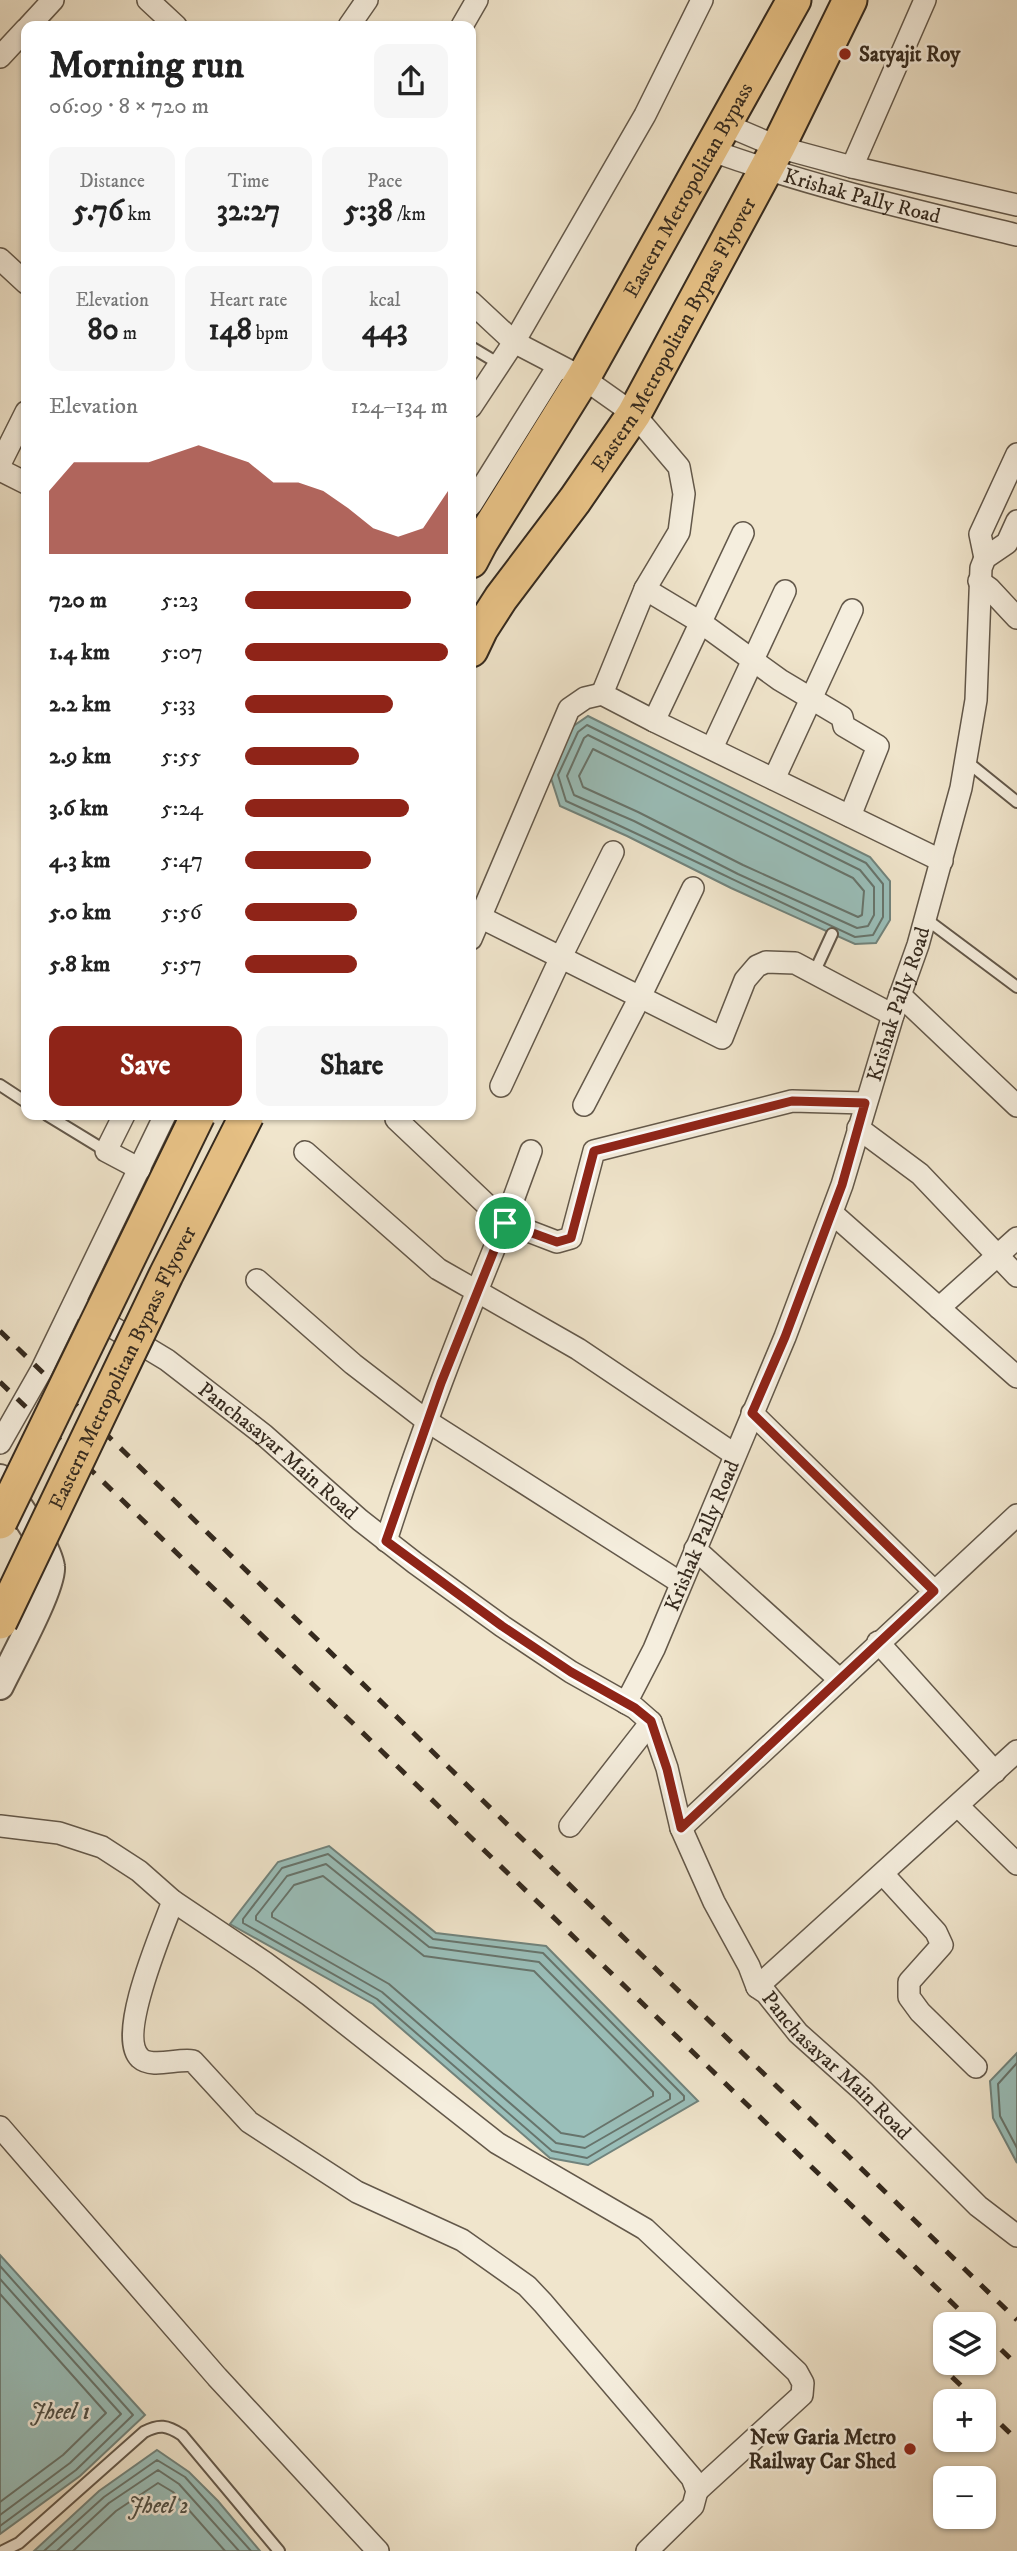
<!DOCTYPE html>
<meta charset="utf-8">
<style>
body{margin:0;font-family:"IM FELL DW Pica",serif;background:#f6f6f6;color:#222;height:100vh;display:flex;flex-direction:column;font-size:26px;white-space:nowrap}
*{box-sizing:border-box;margin:0}
p{font-size:23px;color:#767676}
.icon{flex:none;width:38px;height:38px;fill:none;stroke:currentColor;stroke-width:2;stroke-linecap:round;stroke-linejoin:round}
.map{position:relative;flex:1;overflow:hidden}
.sheet{position:absolute;left:21px;top:21px;width:455px;height:1099px;display:flex;flex-direction:column;background:#fff;border-radius:14px;box-shadow:0 2px 5px #0004}
.sheet>*{flex:none}
.controls{position:absolute;left:933px;top:2312px;display:grid;gap:14px}
.controls a{display:grid;place-items:center;width:63px;height:63px;border-radius:14px;background:#fff;box-shadow:0 2px 5px #0004;font-size:35px}
.pin{position:absolute;display:grid;place-items:center;width:60px;height:60px;color:#fff;margin:-30px;border:4px solid #fff;border-radius:50%;box-shadow:0 2px 7px #0007}
.round{display:grid;place-items:center;flex:none;width:74px;height:74px;border-radius:14px;background:#f6f6f6}
.summary{display:flex;align-items:center;justify-content:space-between;height:119px;padding:0 28px}
h1{font-size:38px;font-weight:700;line-height:52px}
.metrics{display:grid;grid-template-columns:repeat(3,1fr);gap:10px;height:119px;padding:7px 28px}
.metrics div{display:grid;align-content:center;border-radius:14px;background:#f6f6f6;text-align:center}
.metrics b{font-size:30px;font-weight:700}
.metrics small{font-size:19px;font-weight:400}
.metrics p{font-size:19px}
.chart{height:196px;padding:14px 28px}
.chart p{display:flex;justify-content:space-between}
.chart svg{width:100%;height:126px;margin-top:7px;fill:#8f2418;opacity:.7}
.button{display:flex;gap:14px;margin-top:auto;padding:14px 28px}
.button a{flex:1;height:80px;border-radius:14px;background:#8f2418;color:#fff;font-size:28px;font-weight:700;line-height:80px;text-align:center}
.button a+a{background:#f6f6f6;color:#222}
ul{padding:0 28px;list-style:none;font-size:23px}
li{display:grid;grid-template-columns:112px 84px 1fr;align-items:center;height:52px}
li i{height:18px;border-radius:9px;background:#8f2418}
.map>svg:first-child{display:block}
</style>
<div class="map">
<svg width="1017" height="2551" viewBox="0 0 1017 2551">
<rect width="100%" height="100%" fill="#f0e5cc"/>
<filter id="stains"><feTurbulence type="fractalNoise" baseFrequency=".00286" numOctaves="4"/><feColorMatrix values="0 0 0 0 .2 0 0 0 0 .09 0 0 0 0 .02 0 0 0 .5 -.17"/></filter>
<radialGradient id="worn" r=".72"><stop offset=".6" stop-color="#630" stop-opacity="0"/><stop offset="1" stop-color="#630" stop-opacity=".3"/></radialGradient>
<path fill="#9abfba" stroke="#71837c" stroke-width="2" d="M588 716 870 857 890 881V920L876 943 855 944 731 888 627 836 560 806 550 775 572 727Z
M329 1846 436 1933 546 1946 698 2101 588 2165 550 2158 373 2004 230 1924 278 1862Z
M1017 2053V2163L993 2118 990 2081Z
M0 2255 145 2415 80 2476 0 2534Z
M157 2450 189 2472 218 2501 260 2551H34L99 2491Z"/>
<g fill="none" stroke-linecap="round" stroke-linejoin="round">
<path stroke="#67746c" stroke-width="2" d="M587 725 866 863 883 884V917L873 935 855 937C758 892 663 845 566 801L558 775 578 732Z
M588 735 860 870 874 887V915L868 926 857 928 738 874 634 821 574 795 567 776 584 738Z
M593 749 853 878 864 891 862 915 858 917 743 865 638 812 583 787 579 776Z
M328 1854 433 1939 543 1953 684 2096V2100L587 2158 552 2151 377 1999 243 1923V1919L282 1868Z
M326 1864 429 1947 539 1962 670 2094V2099L585 2148 556 2143 382 1992 256 1920V1916L287 1876Z
M323 1876 424 1956 534 1971 653 2092V2096L584 2137 561 2133 389 1984 272 1917V1913L294 1885Z
M1017 2063 998 2084 1000 2116 1017 2148
M0 2266 133 2415 76 2470 0 2526
M0 2279 121 2414 70 2463 0 2515
M0 2294 106 2413 63 2455 0 2502
M44 2551 104 2497 157 2460 185 2477 251 2551
M57 2551 109 2503 158 2470 179 2484 239 2551
M73 2551 116 2511 158 2483 173 2492 225 2551"/>
<g stroke="#63584a" stroke-width="14">
<path id="service" d="M471 347 501 365
M965 760 1017 802
M926 919 1017 987
M814 973 832 934
M0 1085 26 1102
M47 1115 106 1151
M3 2551 19 2543 144 2432C159 2424 167 2425 182 2435L279 2551"/>
</g>
<g stroke="#63584a" stroke-width="24">
<g id="minor">
<path d="M148 0 176 26"/>
<path d="M29 26 53 0"/>
<path d="M349 26 367 0"/>
<path d="M462 26 477 0"/>
<path d="M0 57 26 29"/>
<path d="M724 124 778 147 852 167 1017 205"/>
<path id="s1" d="M710 150C810 186 913 210 1017 235"/>
<path d="M852 167 925 0"/>
<path d="M0 259 26 283"/>
<path d="M471 302 514 342 583 378 634 414 679 467 684 494 679 532 645 589 602 694 654 721 942 861"/>
<path d="M471 407 514 342 645 115 702 0"/>
<path d="M0 464 26 412"/>
<path d="M0 470 26 483"/>
<path d="M471 505 558 366"/>
<path d="M985 558 980 534 1017 454"/>
<path d="M979 581 989 588 1017 618"/>
<path d="M645 589 700 622 780 680 842 717 844 726 878 746 850 816"/>
<path d="M654 721 743 533"/>
<path d="M712 748 785 591"/>
<path d="M774 779 852 610"/>
<path d="M482 918 722 1038 745 980 757 966 766 962 795 963 893 1015"/>
<path d="M471 939 569 709 585 698 602 694"/>
<path d="M900 995 1017 1106"/>
<path d="M501 1086 561 957 613 852"/>
<path d="M584 1105 640 997 693 888"/>
<path d="M124 1115 106 1151 140 1169"/>
<path d="M858 1128 920 1174 1017 1276"/>
<path d="M531 1151 505 1222 557 1242 571 1238 594 1151 792 1101 865 1103"/>
<path d="M305 1152 438 1269 578 1349 734 1454"/>
<path d="M832 1213 1017 1377"/>
<path d="M257 1280 353 1364 427 1421 681 1583"/>
<path id="s2" d="M74 1304 167 1360 264 1435 360 1520 415 1563 502 1626 571 1672 635 1708 651 1722 667 1768 681 1828 714 1902 749 1966 757 1987 766 1993 798 2033 863 2091 978 2206 1017 2236"/>
<path d="M939 1308 1017 1238"/>
<path d="M752 1413 934 1591"/>
<path d="M0 1443 41 1371 165 1115"/>
<path d="M386 1541C420 1433 462 1327 505 1222L396 1119"/>
<path d="M695 1549 840 1680"/>
<path d="M878 1642 995 1772"/>
<path id="s3" d="M626 1703 654 1649 785 1337 842 1185 893 1015 918 945 961 788 976 700 981 568 985 558 1007 543 1017 521"/>
<path d="M958 1806 1017 1864"/>
<path d="M0 1826 59 1833 102 1847 139 1871 173 1901 264 1962 309 1995 497 2143 645 2229 797 2372 803 2383 802 2395 697 2491"/>
<path d="M570 1826 651 1722"/>
<path d="M681 1828 1017 1515"/>
<path d="M883 1874 936 1932 942 1945 909 1982V1997L920 2012 976 2067"/>
<path d="M173 1901C163 1929 116 2035 140 2058 152 2069 178 2058 193 2061L249 2122 357 2192 462 2240 527 2286 543 2303 692 2478 697 2491 693 2506 647 2551"/>
<path d="M757 1987 1017 1751"/>
<path d="M0 2127 217 2377 378 2551"/>
</g>
</g>
<g stroke="#63584a" stroke-width="30">
<path id="tertiary" d="M0 1478C13 1499 48 1544 51 1567 54 1585 10 1665 0 1686"/>
</g>
<g stroke="#34291e" stroke-width="37">
<g id="primary">
<path id="s4" d="M471 561 481 542 583 378 794 0"/>
<path id="s5" d="M471 650 481 629 501 598 575 500 634 414 778 147 850 0"/>
</g>
</g>
<use href="#service" stroke="#f5eede" stroke-width="10"/>
<use href="#minor" stroke="#f5eede" stroke-width="21"/>
<use href="#tertiary" stroke="#f5eede" stroke-width="26"/>
<use href="#primary" stroke="#e8c286" stroke-width="33"/>
<path stroke="#34291e" stroke-width="5" stroke-dasharray="12 12" stroke-linecap="butt" d="M0 1331 1017 2320
M0 1382 974 2324
M984 2333 1017 2365
M952 2377 977 2401
M984 2408 1017 2440"/>
<g stroke="#34291e" stroke-width="37" stroke-linecap="butt">
<g id="primary-bridge">
<path d="M0 1522 198 1115"/>
<path id="s6" d="M0 1622 166 1275 247 1115"/>
</g>
</g>
<use href="#primary-bridge" stroke="#e8c286" stroke-width="33"/>
</g>
<g fill="none" stroke-linecap="round" stroke-linejoin="round">
<g stroke="#fff" stroke-width="14">
<path id="route" d="M792 1101 865 1103 842 1185 785 1337 752 1413 934 1591 681 1828 667 1769 651 1721 635 1708 571 1672 502 1626 386 1541 441 1383 505 1223 557 1242 571 1238 594 1151Z"/>
</g>
<use href="#route" stroke="#8f2418" stroke-width="9"/>
</g>
<g fill="#8f2418" stroke="#f5eede" stroke-width="2.5">
<circle cx="845" cy="54" r="7"/>
<circle cx="910" cy="2449" r="7"/>
</g>
<g text-anchor="middle" stroke-width="5" stroke-linejoin="round" paint-order="stroke">
<g font-size="21" font-weight="bold" fill="#34291e" stroke="#f5eede" text-anchor="start">
<text x="859" y="61">Satyajit Roy</text>
<text x="896" y="2444" text-anchor="end">New Garia Metro<tspan x="896" dy="24">Railway Car Shed</tspan></text>
</g>
<g font-size="21" fill="#34291e" stroke="#f5eede">
<text dy="7" stroke="none"><textPath href="#s4" startOffset="430">Eastern Metropolitan Bypass</textPath></text>
<text dy="7" stroke="none"><textPath href="#s1" startOffset="159">Krishak Pally Road</textPath></text>
<text dy="7" stroke="none"><textPath href="#s5" startOffset="376">Eastern Metropolitan Bypass Flyover</textPath></text>
<text dy="7" stroke="none"><textPath href="#s3" startOffset="751">Krishak Pally Road</textPath></text>
<text dy="7" stroke="none"><textPath href="#s6" startOffset="282">Eastern Metropolitan Bypass Flyover</textPath></text>
<text dy="7" stroke="none"><textPath href="#s2" startOffset="252">Panchasayar Main Road</textPath></text>
<text dy="7" stroke="none"><textPath href="#s3" startOffset="184">Krishak Pally Road</textPath></text>
<text dy="7" stroke="none"><textPath href="#s2" startOffset="1113">Panchasayar Main Road</textPath></text>
</g>
<g font-size="23" font-style="italic" fill="#4e4e45" stroke="#f5eede">
<text x="60" y="2419">Jheel 1</text>
<text x="158" y="2513">Jheel 2</text>
</g>
</g>
<rect width="100%" height="100%" filter="url(#stains)"/>
<rect width="100%" height="100%" fill="url(#worn)"/>
</svg>
<div class="controls">
<a><svg class="icon" aria-label="layers" viewBox="0 0 24 24"><path d="M12 4l9 5-9 5-9-5zM3 14l9 5 9-5"/></svg></a>
<a>+</a>
<a>−</a>
</div>
<div class="pin" style="left:505px;top:1223px;background:#1e9e55"><svg class="icon" aria-label="arrive" viewBox="0 0 24 24"><path d="M6 21V4h12l-3 4 3 4H6"/></svg></div>
<section class="sheet">
<div class="summary"><div><h1>Morning run</h1><p>06:09 · 8 × 720 m</p></div><a class="round"><svg class="icon" aria-label="share" viewBox="0 0 24 24"><path d="M12 15V3M7 8l5-5 5 5M5 13v7h14v-7"/></svg></a></div>
<div class="metrics">
<div><p>Distance</p><b>5.76<small> km</small></b></div>
<div><p>Time</p><b>32:27</b></div>
<div><p>Pace</p><b>5:38<small> /km</small></b></div>
</div>
<div class="metrics">
<div><p>Elevation</p><b>80<small> m</small></b></div>
<div><p>Heart rate</p><b>148<small> bpm</small></b></div>
<div><p>kcal</p><b>443</b></div>
</div>
<div class="chart"><p><span>Elevation</span>124–134 m</p>
<svg viewBox="0 0 160 44" preserveAspectRatio="none"><path d="M0 44V22L10 12L20 12L30 12L40 12L50 9L60 6L70 9L80 12L90 19L100 19L110 22L120 28L130 35L140 38L150 35L160 22V44z"/></svg>
</div>
<ul>
<li><b>720 m</b>5:23<i style="width:82%"></i></li>
<li><b>1.4 km</b>5:07<i style="width:100%"></i></li>
<li><b>2.2 km</b>5:33<i style="width:73%"></i></li>
<li><b>2.9 km</b>5:55<i style="width:56%"></i></li>
<li><b>3.6 km</b>5:24<i style="width:81%"></i></li>
<li><b>4.3 km</b>5:47<i style="width:62%"></i></li>
<li><b>5.0 km</b>5:56<i style="width:55%"></i></li>
<li><b>5.8 km</b>5:57<i style="width:55%"></i></li>
</ul>
<div class="button"><a>Save</a><a>Share</a></div>
</section>
</div>
